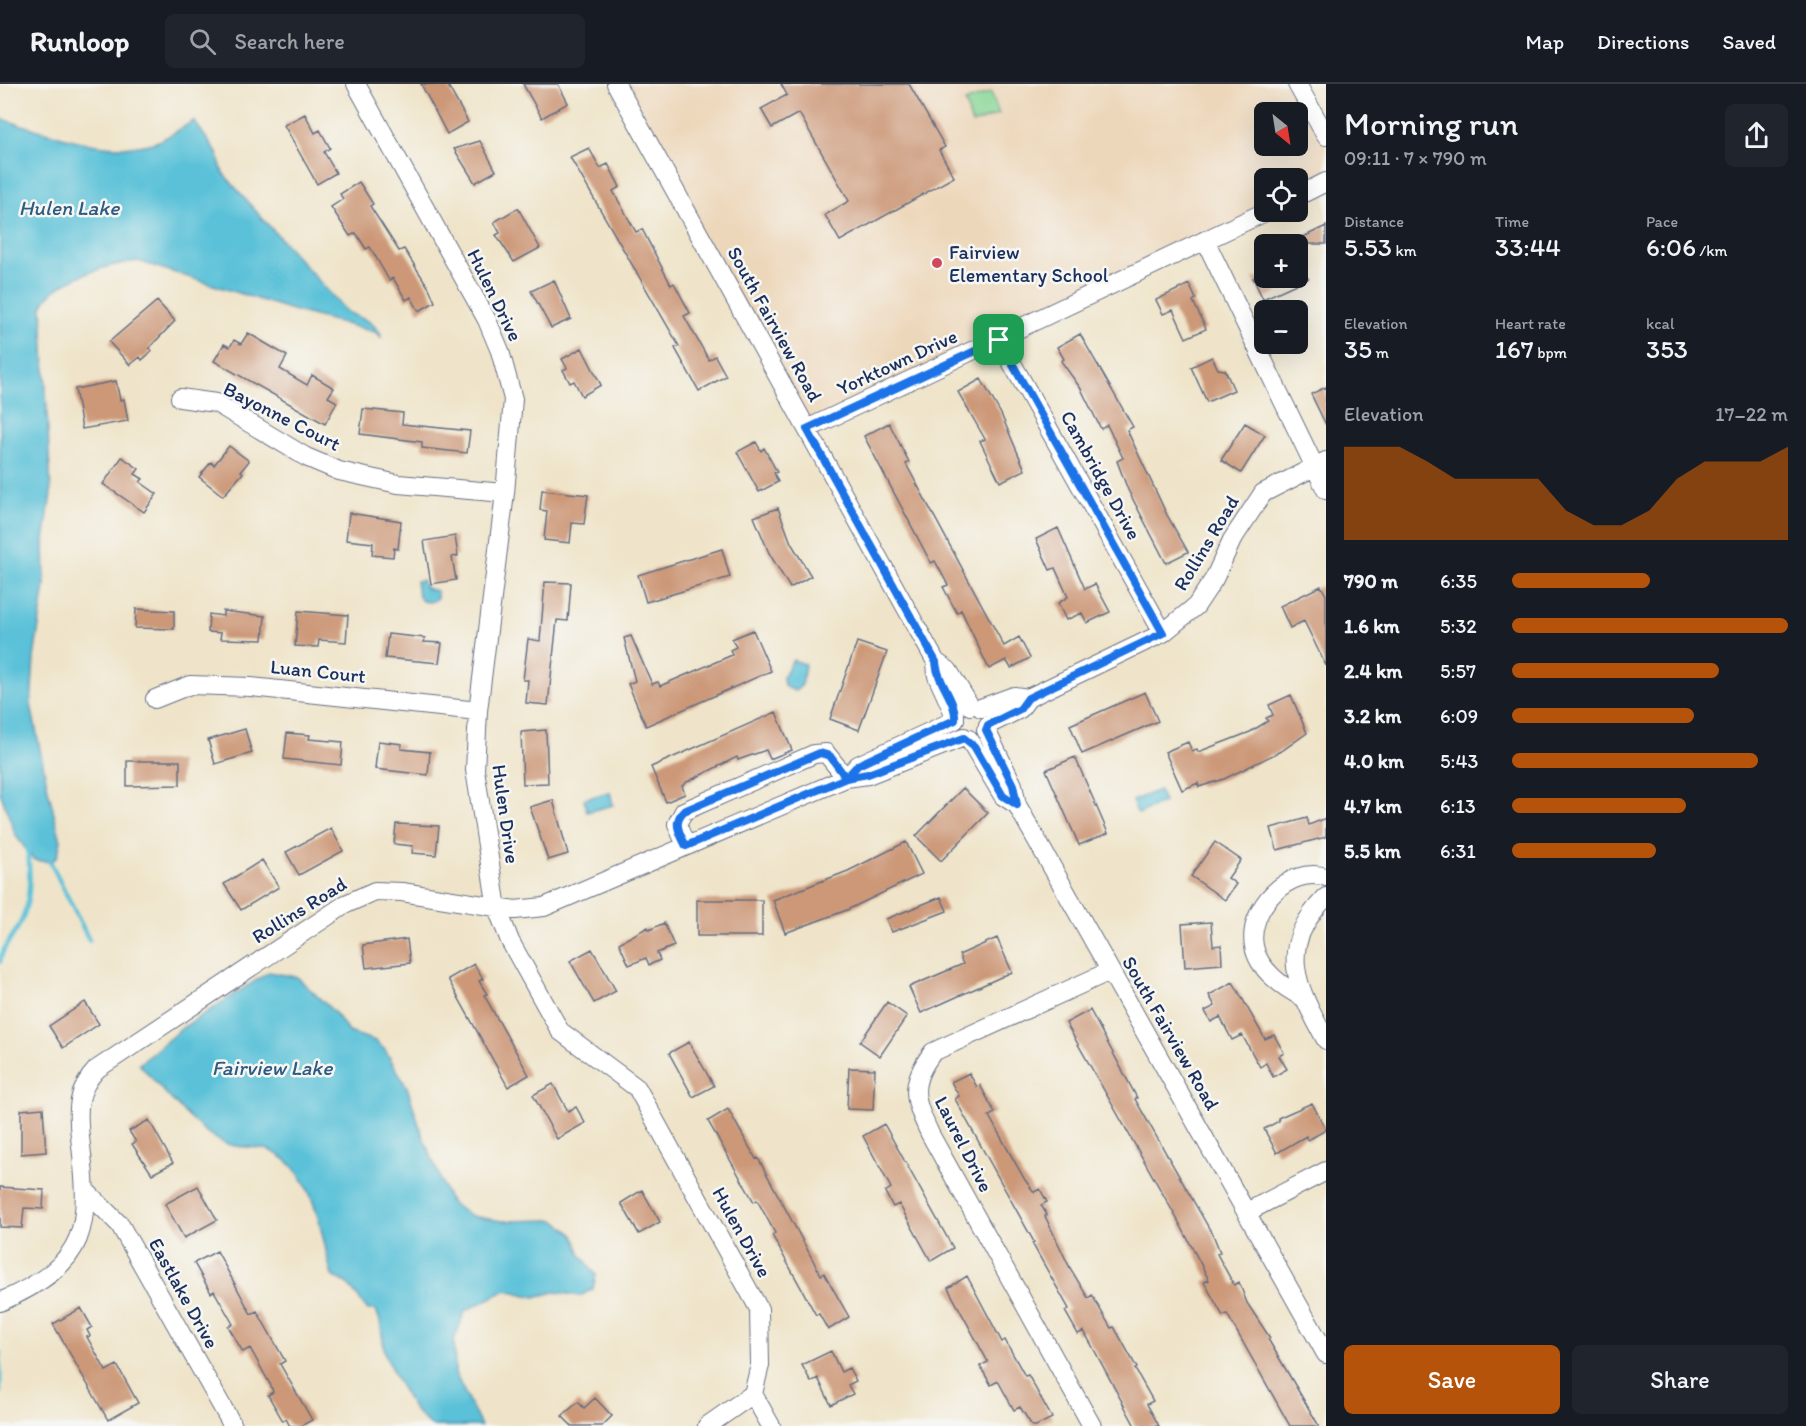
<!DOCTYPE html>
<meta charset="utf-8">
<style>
body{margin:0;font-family:Itim,sans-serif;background:#20242c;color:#f1f3f6;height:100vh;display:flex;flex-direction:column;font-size:22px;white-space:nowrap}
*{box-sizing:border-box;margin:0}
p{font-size:20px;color:#9ea1a6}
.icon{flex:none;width:33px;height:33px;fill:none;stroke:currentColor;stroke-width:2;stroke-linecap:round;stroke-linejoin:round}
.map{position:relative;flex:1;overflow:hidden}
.side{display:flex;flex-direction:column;background:#171b24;width:480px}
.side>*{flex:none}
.needle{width:39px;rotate:150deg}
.tools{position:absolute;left:1254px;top:18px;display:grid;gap:12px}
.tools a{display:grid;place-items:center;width:54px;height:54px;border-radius:9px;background:#171b24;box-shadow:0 6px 24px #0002;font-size:30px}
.pin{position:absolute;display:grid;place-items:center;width:51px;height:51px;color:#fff;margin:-26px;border-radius:12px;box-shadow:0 3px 9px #0006}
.round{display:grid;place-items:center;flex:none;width:63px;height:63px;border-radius:9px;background:#20242c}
.overview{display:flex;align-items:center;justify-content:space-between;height:102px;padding:0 18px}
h1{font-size:33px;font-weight:600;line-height:45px}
.stats{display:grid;grid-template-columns:repeat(3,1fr);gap:9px;height:102px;padding:6px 18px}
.stats div{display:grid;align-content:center}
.stats b{font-size:26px;font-weight:600}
.stats small{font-size:16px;font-weight:400}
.stats p{font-size:16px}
.chart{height:168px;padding:12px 18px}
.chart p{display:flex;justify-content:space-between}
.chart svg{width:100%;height:108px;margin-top:6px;fill:#b45309;opacity:.7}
.action{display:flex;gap:12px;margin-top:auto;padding:12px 18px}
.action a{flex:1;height:69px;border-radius:9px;background:#b45309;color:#fff;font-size:24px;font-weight:600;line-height:69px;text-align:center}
.action a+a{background:#20242c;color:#f1f3f6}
ul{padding:0 18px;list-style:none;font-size:20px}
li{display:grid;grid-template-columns:96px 72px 1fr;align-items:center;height:45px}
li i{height:15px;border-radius:8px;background:#b45309}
header{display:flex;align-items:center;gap:36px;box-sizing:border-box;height:84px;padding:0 30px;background:#171b24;border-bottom:2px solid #363941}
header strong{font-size:28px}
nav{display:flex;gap:33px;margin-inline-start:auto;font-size:21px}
.search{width:420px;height:54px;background:#20242c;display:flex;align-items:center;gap:15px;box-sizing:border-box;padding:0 21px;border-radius:9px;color:#9ea1a6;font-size:22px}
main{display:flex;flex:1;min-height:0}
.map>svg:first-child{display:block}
</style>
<header>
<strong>Runloop</strong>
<div class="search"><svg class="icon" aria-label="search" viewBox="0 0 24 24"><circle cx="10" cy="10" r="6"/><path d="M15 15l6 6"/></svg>Search here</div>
<nav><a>Map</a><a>Directions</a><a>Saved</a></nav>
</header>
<main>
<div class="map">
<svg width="1326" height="1342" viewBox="0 0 1326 1342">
<rect width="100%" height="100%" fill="#f6f6f2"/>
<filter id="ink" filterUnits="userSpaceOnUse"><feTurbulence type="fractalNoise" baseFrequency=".0167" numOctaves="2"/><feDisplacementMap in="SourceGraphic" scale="12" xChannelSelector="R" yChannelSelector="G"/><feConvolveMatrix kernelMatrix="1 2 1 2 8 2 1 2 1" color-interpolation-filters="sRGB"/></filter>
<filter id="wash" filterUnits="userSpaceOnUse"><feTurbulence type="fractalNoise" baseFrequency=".008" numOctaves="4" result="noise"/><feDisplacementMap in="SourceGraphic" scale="24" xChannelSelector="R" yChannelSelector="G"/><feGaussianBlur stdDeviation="1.35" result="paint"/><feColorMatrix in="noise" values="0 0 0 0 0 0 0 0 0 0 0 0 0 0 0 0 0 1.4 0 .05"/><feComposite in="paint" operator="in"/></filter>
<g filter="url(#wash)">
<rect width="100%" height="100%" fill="#efe4c9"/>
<path fill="#edd7ba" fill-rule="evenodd" d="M616 0H1297L1326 52V98L1298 112V94H1264L1265 128 807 345ZM1264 28H1298V62H1264Z"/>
<path fill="#88d695" stroke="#52827a" stroke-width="1.5" d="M991 8 999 30 972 40 965 18Z"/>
<path fill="#5ac1d8" stroke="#3a789b" stroke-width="1.5" d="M0 35C49 47 102 73 153 59 167 55 181 44 194 37L217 69 223 89 261 133 347 228 370 238 380 248 381 253 375 248 292 226 138 177C110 180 53 195 42 223L51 410 44 456 45 502 34 574 31 621 49 710 61 757 57 773 51 778 34 776 16 752 0 708Z
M422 496 425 504 437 507V515L430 518 422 517 418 511 416 497Z
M793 576 805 580 802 601 795 607 784 602 783 593Z
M1159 706 1164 718 1138 730 1132 717Z
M610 708 613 721 587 728 584 715Z
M269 888 297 893 335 929 349 948 375 957 385 966 407 1003 422 1050 450 1118 471 1132 502 1137 555 1136 574 1151 581 1171 596 1191 593 1205 580 1212 555 1208 535 1213 506 1206 465 1227 454 1256 455 1289 481 1342H431L414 1326 395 1293 385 1270 380 1237 376 1226H368L347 1199 332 1192C321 1151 316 1088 273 1068 259 1061 241 1065 227 1060 200 1051 159 1002 139 980L182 944Z"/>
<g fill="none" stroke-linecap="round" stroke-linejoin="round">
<path stroke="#5ac1d8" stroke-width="4.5" d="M49 775 89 856
M0 878C2 864 10 857 17 845 32 821 31 790 27 762
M0 1269V1308"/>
</g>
<g id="blocks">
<path fill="#cc9878" d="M421 0H447L468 38 447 50Z
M523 0H558L568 19 542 34Z
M781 0H909L945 63 939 66 954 93 840 157 825 131 849 117 799 29 772 44 761 25 787 11Z
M305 30 315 49 320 46 330 64 324 68 336 89 317 100 284 41Z
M480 57 496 87 475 99 454 65Z
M589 64 600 84 608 80 620 103 613 107 636 148 642 145 671 201 674 199 690 229 684 232 709 276 715 272 726 292 699 307 675 264 679 262 570 73Z
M359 98 373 120 370 122 399 167 404 165 429 204 435 218 419 227 411 213 406 216 393 194 389 196 370 163 366 165 356 149 350 152 331 123 343 115 340 110Z
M518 124 540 164 514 178 496 151 500 149 494 138Z
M1326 142V160H1289Z
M1253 194H1309L1263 215Z
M554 196 571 235 551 244 531 207Z
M1189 200 1196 215 1193 217 1206 245 1186 254 1173 226 1163 230 1156 216Z
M157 217 175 237 149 264 152 267 142 276 140 273 130 281 109 258Z
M248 249 287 272 280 285 307 301 312 291 334 304 328 313 337 318 325 340 214 277 224 260 230 263 234 256 241 260Z
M1080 250 1133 343 1127 346 1167 431 1188 468 1166 479 1128 406 1117 377 1123 374 1107 341 1101 345 1081 305 1061 277 1064 275 1057 263Z
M582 264 601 301 582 312 574 297 570 299 563 286 567 284 562 275Z
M1212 273 1218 285 1225 286 1234 306 1207 318 1191 283Z
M981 295 1001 330 1025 386 1000 398 980 357 985 355 958 308Z
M116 297 120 316 124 315 128 337 82 345 75 305Z
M1326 303V341L1311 310Z
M363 325 403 329 402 340 470 347 467 369 422 364V358L360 350Z
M889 339 909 378 906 380 1004 562 1019 553 1030 574 1011 584 1006 576 989 585 961 526 957 529 943 503 948 501 935 477 931 479 864 352Z
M1245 339 1265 351 1241 389 1221 376Z
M756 358 761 367 764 364 777 388 774 389 778 398 759 408 737 368Z
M229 362 249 377 241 387 243 389 223 412 199 393 211 378 214 381Z
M122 373 139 385 135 390 143 395 140 398 157 410 144 428 103 400Z
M542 406 588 411 584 440 572 439 570 459 544 456 547 427 540 426Z
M778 424 791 459 811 492 790 504 769 469 754 433Z
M349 429 401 437 398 465 394 464 393 473 372 471 373 459 346 456Z
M1058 444 1085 505 1095 500 1110 528 1087 539 1082 529 1066 536 1058 519 1068 513 1055 484 1050 486 1036 455Z
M455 452 458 472 452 473 456 496 431 500 424 457Z
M722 465 730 493 646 518 638 491Z
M545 498 571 499 568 537 557 536 548 621 526 619 528 596H523L528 555 540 557Z
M1321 502 1326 511V582L1304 537 1290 544 1280 522Z
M136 525 174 527V545L135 544Z
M223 527 265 532 263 556 220 555 221 549 208 548 209 530 223 532Z
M298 527 348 531 346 558 319 556 318 563 295 562Z
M753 546 771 587 646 642 628 600 635 597 624 554 631 552 652 600 658 598 660 602 732 571 730 566 736 563 732 555Z
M388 550 425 554 424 558 442 559 439 579 385 574Z
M857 558 887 568 859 646 830 635Z
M1145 608 1158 637 1082 670 1070 641Z
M1291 611 1307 649 1283 666 1224 695 1199 703 1198 699 1182 706 1165 668 1188 658 1192 667 1197 665 1198 668 1250 648 1268 637 1266 634 1273 631 1269 621Z
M776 628 792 666 770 675 766 666 738 676 737 673 687 698 682 702 685 710 666 718 651 683Z
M245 645 252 669 215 680 208 656Z
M546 646 548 699 523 700 521 648Z
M287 649 310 651 309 655 343 658 341 681 284 675Z
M378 657 402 660 401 665 430 668 428 691 375 685Z
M1075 673 1108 749 1079 761 1046 686Z
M127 677H180V701L127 702Z
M963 704 988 729 941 777 916 752Z
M553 716 568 770 548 776 530 723Z
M1307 734 1309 741 1326 734V753L1277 766 1271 744Z
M396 740 439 742 436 771 412 769 413 762 394 760Z
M331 744 343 767 299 791 286 768Z
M906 758 922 790 847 826 785 849 773 816 848 787Z
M1215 758 1241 776 1228 794 1236 800 1225 816 1191 792Z
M262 776 279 803 241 826 224 800Z
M941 813 947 827 892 848 886 835Z
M697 816H762V852H697Z
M1211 838 1213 862 1221 861 1222 880 1185 883 1182 840Z
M664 839 674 862 657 869 660 876 649 881 646 874 629 881 619 859 648 843 649 846Z
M997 854 1012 888 921 929 909 903 963 880 959 871Z
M407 855 410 879 366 884 363 861Z
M592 865 616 907 594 919 570 877Z
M474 880 483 895 479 897 487 910 484 911 529 991 508 1003 448 895Z
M1233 898 1265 955 1274 951 1284 969 1279 972 1287 985 1273 993 1266 979 1260 983 1242 951 1232 956 1220 933 1211 938 1205 927 1215 922 1209 911Z
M85 918 99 940 63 964 49 942Z
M887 918 907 932 880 972 860 958Z
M1090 926 1137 1014 1135 1015 1214 1153 1220 1168 1217 1170 1234 1201 1239 1198 1247 1219 1270 1254 1268 1255 1319 1342H1290L1227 1230 1223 1232 1204 1198 1209 1196 1181 1142 1066 939Z
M689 958 714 1002 693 1013 669 969Z
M849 984 875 985 873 1026 847 1025Z
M969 989 977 1003 980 1001 995 1029 989 1032 1025 1096 1034 1108 1040 1105 1047 1118 1041 1121 1047 1131 1045 1132 1070 1184 1088 1214 1092 1211 1111 1244 1114 1243 1137 1284 1135 1285 1153 1317 1147 1320 1159 1342H1135L1084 1247 1078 1250 1065 1227 1069 1225 1032 1159 1034 1158 955 1015 959 1012 951 998Z
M553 1000 568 1027 576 1023 585 1039 557 1055 533 1011Z
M1312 1019 1326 1046 1308 1056 1306 1052 1277 1069 1264 1045 1279 1037 1278 1034Z
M43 1024 46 1068 21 1070V1026Z
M728 1025 756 1075 758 1074 821 1191 824 1189 849 1233 828 1246 819 1230 816 1231 772 1151 775 1149 757 1116 754 1118 708 1037Z
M149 1036 173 1079 152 1090 132 1060 136 1058 129 1047Z
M884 1040 953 1164 931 1177 899 1120 893 1123 885 1108 891 1104 863 1052Z
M198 1102 217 1136 184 1154 165 1120Z
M0 1103 44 1106 43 1125 24 1124 22 1144 0 1143Z
M642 1106 660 1138 639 1150 621 1119Z
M217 1167 251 1230 257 1227 285 1277 280 1280 312 1336 301 1342H290L286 1335 283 1337 268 1311 273 1308 271 1302 250 1264 243 1268 228 1242 233 1240 214 1207 211 1209 194 1179Z
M967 1192 1002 1258 1005 1256 1025 1292 1028 1291 1052 1334 1036 1342H1032L1020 1323 1014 1326 998 1297 991 1301 980 1282 988 1278 948 1204Z
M81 1224 92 1243 87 1246 90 1252 87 1253 106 1287 117 1281 138 1319 108 1336 53 1240Z
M831 1267 841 1288 849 1284 856 1297 848 1301 853 1310 831 1321 818 1294 811 1298 802 1281Z
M595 1314 612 1332 602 1342H572L562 1332 578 1318 584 1324Z"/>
</g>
</g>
<g filter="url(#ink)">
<use href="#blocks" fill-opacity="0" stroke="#656e83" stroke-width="1.5"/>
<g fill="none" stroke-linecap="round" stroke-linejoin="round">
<g stroke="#656e83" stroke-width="20">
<path id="minor" d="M356 0 487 236 500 267 513 315 505 409 478 627 475 686 497 824 510 857 560 947 637 1004 759 1225 760 1281 753 1310 771 1342
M616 0 936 578 948 586 970 622
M1297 0 1326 52
M1298 112 1326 98
M1205 156 1326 406
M999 256 1163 549
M180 314 216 319 306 373 339 387 398 400 505 409
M807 345 1265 128
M936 578 937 592 955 632
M155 615 190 601 251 603 478 627
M981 624 1014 612 1028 614
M988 641 1020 625 1028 614 1163 549 1196 522 1214 495 1232 456 1263 409 1326 377
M986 646 1013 701 1017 721 1326 1270
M969 655 1003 712 1017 721
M846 694 858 681 955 636
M686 762 677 740 684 727 814 670 826 669 846 694
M1326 813C1276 864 1296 901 1326 956
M1304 914C1284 904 1258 886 1254 862 1247 825 1289 781 1326 793
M86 1107 120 1141 233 1342
M1247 1128 1326 1087
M0 1218C90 1178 91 1144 80 1053 77 1025 77 1006 97 985L346 820 375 807 402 808 515 826 544 823 846 694 868 691 964 653
M707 1342 753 1310
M1092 1342 930 1050C914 1016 908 1000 933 968L1110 887"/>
</g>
<use href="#minor" stroke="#fff" stroke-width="18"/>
</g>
</g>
<g fill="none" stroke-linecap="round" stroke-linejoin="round" filter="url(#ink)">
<g stroke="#fff" stroke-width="12">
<path id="route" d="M999 256 807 345 936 578C937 599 957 617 955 636L858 681 846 694 686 762C680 750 672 738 684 727L820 669 830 672 846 694 868 690 964 654 974 662 1003 712 1017 721 1013 701 986 646 988 641 1020 625 1028 614 1163 549 999 256"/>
</g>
<use href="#route" stroke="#1a73e8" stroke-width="8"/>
</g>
<circle fill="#d1495b" stroke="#f6f6f2" stroke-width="2" cx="937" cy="179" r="6"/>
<g text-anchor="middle" stroke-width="5" stroke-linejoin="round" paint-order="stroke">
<g font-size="20" fill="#1b2f5e" stroke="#f6f6f2" text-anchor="start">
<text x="949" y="175">Fairview<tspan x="949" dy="23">Elementary School</tspan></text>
</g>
<g font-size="20" fill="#1b2f5e" stroke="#f6f6f2">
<text transform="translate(495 211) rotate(64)" y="7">Hulen Drive</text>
<text transform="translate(775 240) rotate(61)" y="7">South Fairview Road</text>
<text transform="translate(897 278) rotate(-25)" y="7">Yorktown Drive</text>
<text transform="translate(282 332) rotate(27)" y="7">Bayonne Court</text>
<text transform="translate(1101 391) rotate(61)" y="7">Cambridge Drive</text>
<text transform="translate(1206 459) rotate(-59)" y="7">Rollins Road</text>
<text transform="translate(318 587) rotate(6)" y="7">Luan Court</text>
<text transform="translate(506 730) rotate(82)" y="7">Hulen Drive</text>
<text transform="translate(299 826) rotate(-32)" y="7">Rollins Road</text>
<text transform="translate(1171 949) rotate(60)" y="7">South Fairview Road</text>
<text transform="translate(964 1060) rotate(63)" y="7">Laurel Drive</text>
<text transform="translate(742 1148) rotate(61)" y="7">Hulen Drive</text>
<text transform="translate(184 1209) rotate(61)" y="7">Eastlake Drive</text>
</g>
<g font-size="21" font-style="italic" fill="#2e5b83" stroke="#f6f6f2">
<text x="69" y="131">Hulen Lake</text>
<text x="272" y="991">Fairview Lake</text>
</g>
</g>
</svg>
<div class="tools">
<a><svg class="needle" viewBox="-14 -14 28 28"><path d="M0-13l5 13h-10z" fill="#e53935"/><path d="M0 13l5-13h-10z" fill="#9ea1a6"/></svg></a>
<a><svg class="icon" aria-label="locate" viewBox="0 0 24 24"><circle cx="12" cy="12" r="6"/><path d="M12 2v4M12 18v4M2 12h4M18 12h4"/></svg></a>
<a>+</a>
<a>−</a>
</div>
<div class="pin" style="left:999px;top:256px;background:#1e9e55"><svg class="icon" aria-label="arrive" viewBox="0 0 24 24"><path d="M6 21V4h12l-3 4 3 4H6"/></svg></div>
</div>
<section class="side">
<div class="overview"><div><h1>Morning run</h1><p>09:11 · 7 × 790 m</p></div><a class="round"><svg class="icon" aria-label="share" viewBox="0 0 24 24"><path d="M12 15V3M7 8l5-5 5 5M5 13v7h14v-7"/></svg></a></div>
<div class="stats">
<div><p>Distance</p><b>5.53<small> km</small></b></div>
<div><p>Time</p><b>33:44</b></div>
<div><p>Pace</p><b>6:06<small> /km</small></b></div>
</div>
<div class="stats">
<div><p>Elevation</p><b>35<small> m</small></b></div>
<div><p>Heart rate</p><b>167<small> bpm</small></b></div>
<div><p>kcal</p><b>353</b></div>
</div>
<div class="chart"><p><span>Elevation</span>17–22 m</p>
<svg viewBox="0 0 160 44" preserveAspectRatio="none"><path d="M0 44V6L10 6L20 6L30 12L40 19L50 19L60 19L70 19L80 32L90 38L100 38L110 32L120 19L130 12L140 12L150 12L160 6V44z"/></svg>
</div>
<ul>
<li><b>790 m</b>6:35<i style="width:50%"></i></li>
<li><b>1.6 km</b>5:32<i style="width:100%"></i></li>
<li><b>2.4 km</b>5:57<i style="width:75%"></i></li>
<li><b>3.2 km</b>6:09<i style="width:66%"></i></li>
<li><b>4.0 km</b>5:43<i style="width:89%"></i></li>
<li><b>4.7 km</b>6:13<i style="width:63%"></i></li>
<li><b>5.5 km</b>6:31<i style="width:52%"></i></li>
</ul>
<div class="action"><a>Save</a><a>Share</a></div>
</section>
</main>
